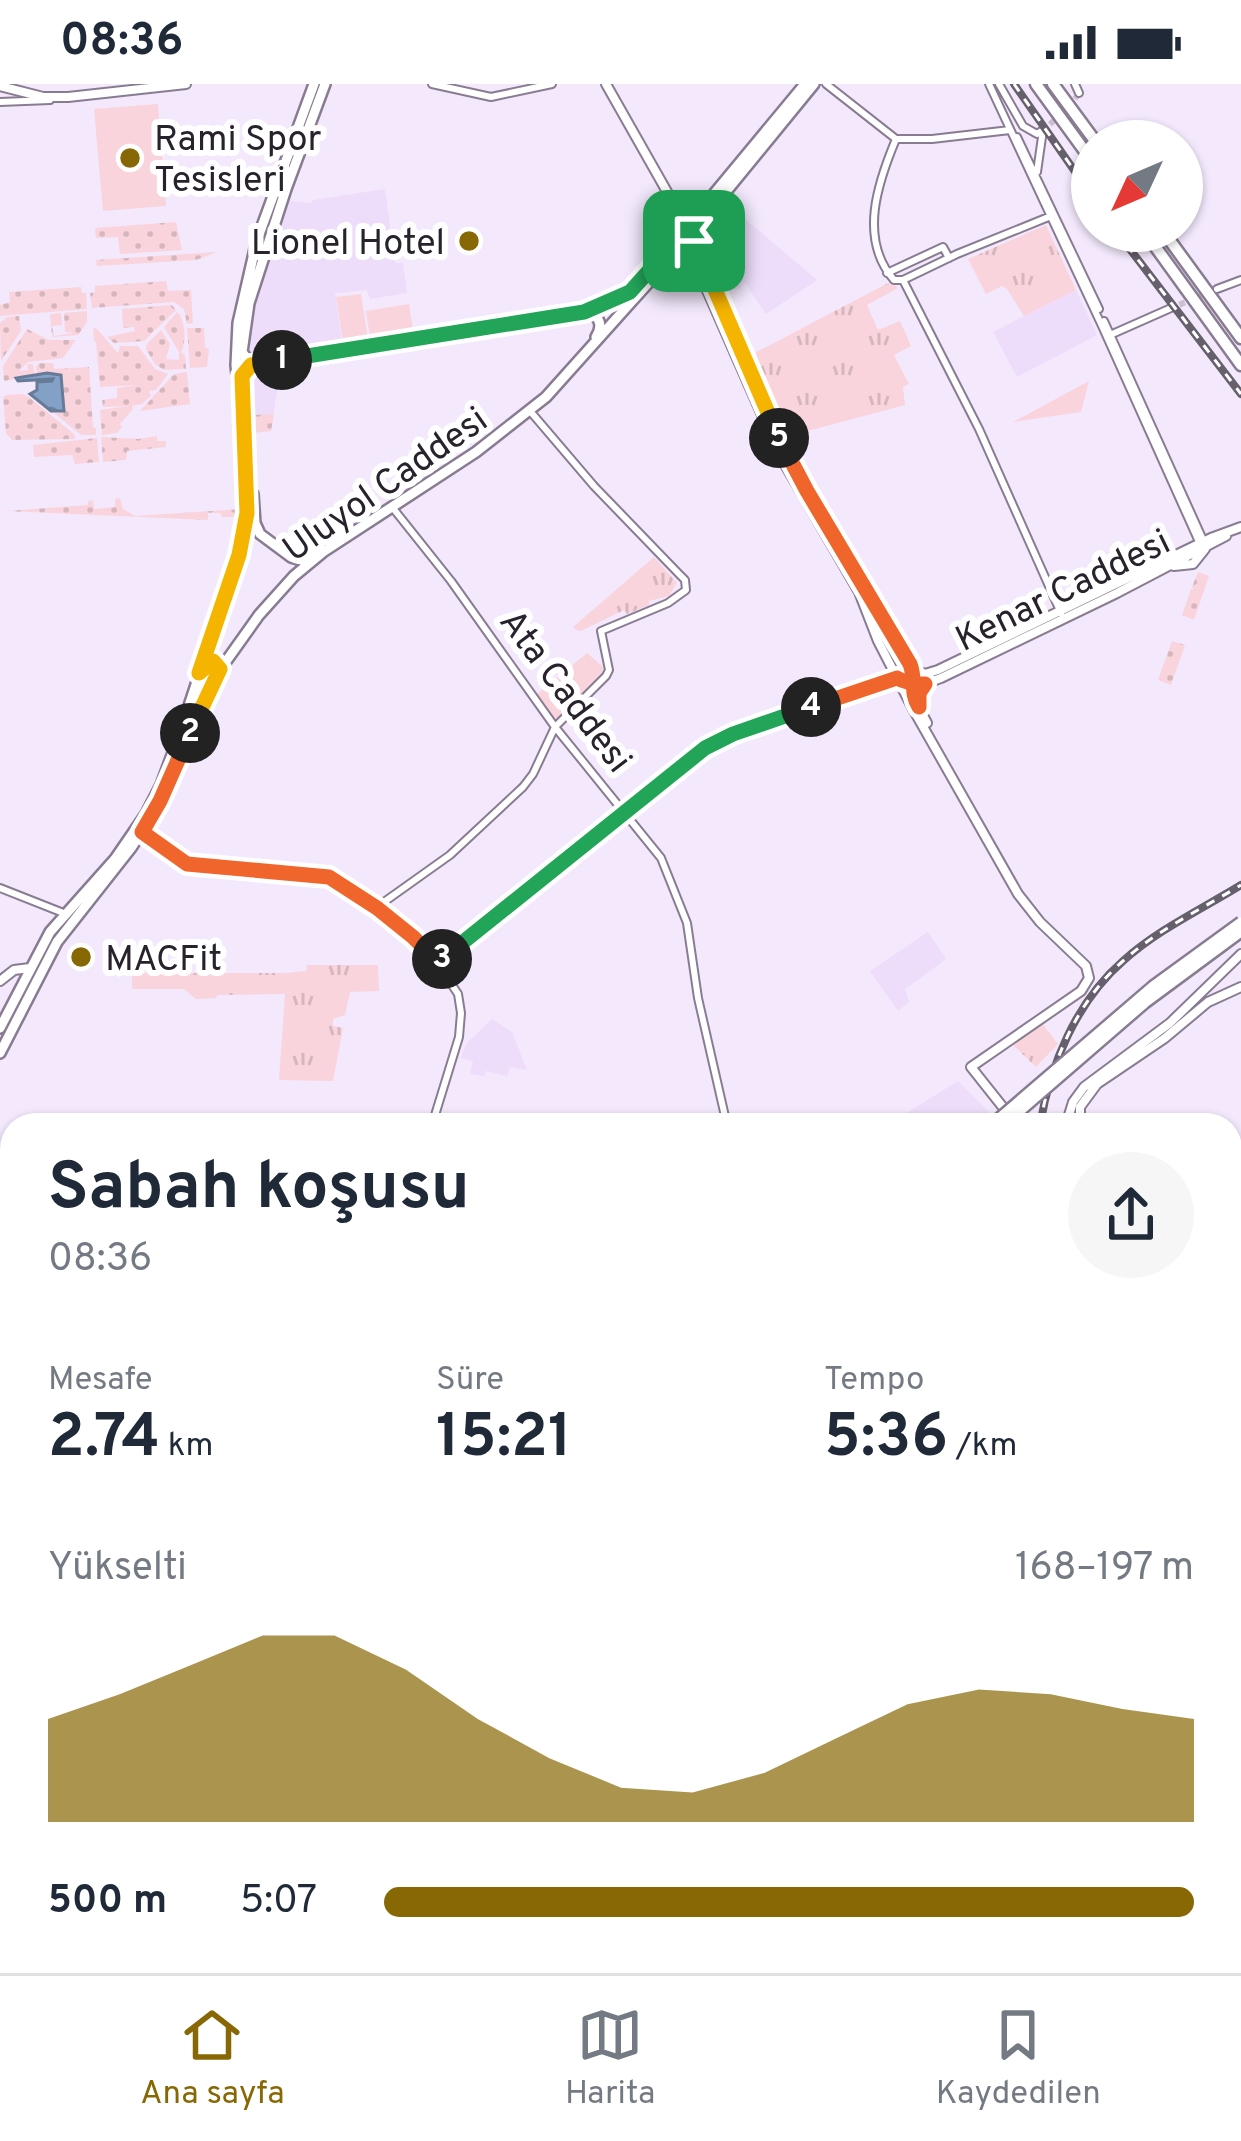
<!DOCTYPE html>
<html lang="tr">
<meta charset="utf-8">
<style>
body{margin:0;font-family:Overpass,sans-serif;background:#f6f6f7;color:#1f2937;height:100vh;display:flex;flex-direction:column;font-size:45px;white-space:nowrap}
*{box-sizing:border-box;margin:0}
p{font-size:39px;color:#747a83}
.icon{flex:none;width:66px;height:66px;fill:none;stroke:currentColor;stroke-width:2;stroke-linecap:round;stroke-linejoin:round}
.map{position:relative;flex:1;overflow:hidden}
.side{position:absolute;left:0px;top:1029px;width:1242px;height:861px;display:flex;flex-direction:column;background:#fff;border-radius:36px 36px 0 0;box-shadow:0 3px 9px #0004}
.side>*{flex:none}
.needle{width:78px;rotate:226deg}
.controls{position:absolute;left:1071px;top:36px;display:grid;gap:24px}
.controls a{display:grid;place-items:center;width:132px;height:132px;border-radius:50%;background:#fff;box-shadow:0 3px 9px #0004;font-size:60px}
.pin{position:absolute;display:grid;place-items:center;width:102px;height:102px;color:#fff;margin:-51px;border-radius:24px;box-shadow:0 6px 18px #0006}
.km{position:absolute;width:60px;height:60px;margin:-30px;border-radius:50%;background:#222;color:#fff;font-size:33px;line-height:60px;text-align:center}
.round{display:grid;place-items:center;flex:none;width:126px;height:126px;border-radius:63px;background:#f6f6f7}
.overview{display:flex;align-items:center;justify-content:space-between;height:204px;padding:0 48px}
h1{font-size:66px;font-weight:700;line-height:90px}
.figures{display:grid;grid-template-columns:repeat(3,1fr);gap:18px;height:204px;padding:12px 48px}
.figures div{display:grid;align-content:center}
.figures b{font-size:60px;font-weight:700}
.figures small{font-size:33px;font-weight:400}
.figures p{font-size:33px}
.chart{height:336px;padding:24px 48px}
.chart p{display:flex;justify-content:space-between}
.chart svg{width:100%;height:216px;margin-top:12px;fill:#886804;opacity:.7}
ul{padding:0 48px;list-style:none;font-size:39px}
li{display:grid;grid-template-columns:192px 144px 1fr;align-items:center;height:90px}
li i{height:30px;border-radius:15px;background:#886804}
.status{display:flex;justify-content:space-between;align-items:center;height:84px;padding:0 60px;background:#fff;direction:ltr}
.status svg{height:33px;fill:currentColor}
.menu{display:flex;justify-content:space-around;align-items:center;height:168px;border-top:3px solid #e0e1e3;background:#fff;font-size:33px;color:#747a83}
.menu a{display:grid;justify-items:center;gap:6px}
.menu .active{color:#886804}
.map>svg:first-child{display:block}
</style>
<div class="status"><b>08:36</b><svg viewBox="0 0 49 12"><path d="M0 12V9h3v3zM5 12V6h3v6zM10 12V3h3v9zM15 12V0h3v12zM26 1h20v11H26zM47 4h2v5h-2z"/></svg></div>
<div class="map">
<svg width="1241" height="1889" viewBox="0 0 1241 1889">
<defs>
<pattern id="grass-dots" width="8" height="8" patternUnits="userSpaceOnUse" patternTransform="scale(3)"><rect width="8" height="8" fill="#fad4dc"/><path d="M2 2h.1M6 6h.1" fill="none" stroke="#d6b6bd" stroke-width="1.8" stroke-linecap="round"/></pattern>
<pattern id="park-tufts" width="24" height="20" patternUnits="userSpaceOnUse" patternTransform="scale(3)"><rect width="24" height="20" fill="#fad4dc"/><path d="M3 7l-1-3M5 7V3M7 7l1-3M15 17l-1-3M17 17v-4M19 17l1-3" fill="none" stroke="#d6b6bd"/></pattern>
<pattern id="water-ripples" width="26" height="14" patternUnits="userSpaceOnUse" patternTransform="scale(3)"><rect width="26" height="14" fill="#83a0c7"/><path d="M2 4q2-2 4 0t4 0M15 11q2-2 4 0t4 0" fill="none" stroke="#6b82a2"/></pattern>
</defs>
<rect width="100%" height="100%" fill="#f3e8fc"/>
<path fill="#eddcfa" d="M385 105 395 179H403L407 209 370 215 367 206 335 209 342 258 326 257V260L256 271 250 269 247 265 249 236 290 117 310 119 314 116Z
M724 117 817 196 766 230 745 199 740 204 721 209 699 155 700 147Z
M1076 206 1097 251 1017 293 993 248Z
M281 279 271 347 251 349 247 303 250 285Z
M928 848 946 875 905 905 909 918 898 927 870 887Z
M492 935 512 948 527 986 510 983 507 992 486 987 484 992 470 990 473 977 461 974 463 967 468 958Z
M958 997 992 1031 982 1041H901L902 1032Z"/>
<path fill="url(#grass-dots)" d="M176 138 182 166 120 170 118 153 96 154 95 144Z
M217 168 196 176 97 182 96 176Z
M166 197 168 207 191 206 193 239 187 240 184 225 174 218 92 224 90 209 95 208V202Z
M81 203 82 209H86L87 225 0 232V221L10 218 9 208Z
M172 221 176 226 144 257 114 259 107 253 135 247 134 243 123 244 122 225Z
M87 227V238L78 251 52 253 50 230 61 229 62 241 52 242 54 252 74 249 65 248 64 229Z
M177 228C185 233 187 259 181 268L185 271 186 285 164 286 155 280 146 265 147 260 161 246 170 260 166 275 179 276V268L164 243Z
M19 232 21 247 1 277 0 239 7 233Z
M96 244 118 269 120 262H138L155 285 168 290 156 306 149 307 151 312 142 320 132 322 133 325 120 340 122 343 117 349 102 351 100 326 129 322 103 323 102 316 117 314V304L137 301 100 303 96 258 94 257 93 245Z
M187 244H204L205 264 209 265 207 283 190 284Z
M27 245 49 256H76L63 274 28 278 19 287 28 286 27 280H33L35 292H16L12 296 4 297 3 282Z
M39 279H53L54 285 89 283 93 343 96 344V351H81L54 329 64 328 61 292H37L36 282Z
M267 280V284L253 287 254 331 274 330 271 347 251 349 247 290 250 285Z
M187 288 190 320 140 327 174 290Z
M7 311 23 310 29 313 75 351V355L12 356 6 349 3 313Z
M157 352V357H166V363L127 367 126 376 103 378 101 353 138 355Z
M97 354 99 378 75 380 72 371 34 373 33 361Z
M120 414 123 425 135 432 242 425 240 439H237L236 433H222L220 429H208V436L7 427 88 421V417L93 416 94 425 115 423V415Z
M1198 488 1209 492 1194 536 1182 531 1191 505H1194L1192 503Z
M1172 557 1185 561 1171 601 1158 596Z"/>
<path fill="url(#park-tufts)" d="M1046 141 1076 206 1024 232 1007 205 1002 202 986 210 968 175Z
M890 198 898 204 867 221 878 246 900 237 911 262 894 271 909 300 903 303 905 321 785 353 747 273Z
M1089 297 1081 328 1013 338Z
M654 473 677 499 669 512 649 517V521L627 530 624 526 583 546 578 547 573 543Z
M587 569 603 583 601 592 559 635 554 634 536 611Z
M307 881H378L379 907 350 908 345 931 333 935V942L343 944 333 997 279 996 285 910 217 911 216 914 196 915 184 905H132V889H285L306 887Z
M1042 939 1058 960 1036 983 1012 960Z
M0 1176H12V1312H0Z
M1230 1360 1241 1365V1456L1230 1454Z"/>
<path fill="#fad4dc" d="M158 20 166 122 103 127 94 25Z
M361 210 368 255 343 258 336 213Z
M409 220 413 246 370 253 366 227Z"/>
<path fill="url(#water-ripples)" stroke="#677a98" stroke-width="3" d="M47 289 61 291 64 327H51L30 310 37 306V298L52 297 53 295 18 297 16 294Z"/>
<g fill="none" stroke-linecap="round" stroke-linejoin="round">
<path stroke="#cac0d2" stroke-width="6" stroke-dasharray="6 3" stroke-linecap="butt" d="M1043 46 1069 24 1079 9
M1171 224 1208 209"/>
<g stroke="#897c92" stroke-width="10">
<path id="tertiary" d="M432 0 491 13 552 0
M826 0 896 55H932L1010 46
M989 0 1102 242 1200 460
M999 0 1023 42 1037 50 1043 46 1037 88
M1075 0 1079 9
M0 18 50 16
M1017 53 1099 225
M896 55C878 98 858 155 894 196H903L957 170 1051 132
M887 189 943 163 949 174
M903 196 979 345 1061 529
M1217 205 1241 196
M1104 237 1204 458
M1110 251 1171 224
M392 423 451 497 555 643 661 774 687 839 698 914 727 1041
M142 748 187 780 279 786 329 793 377 823 432 871 458 910 461 929 459 953 432 1041
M0 804 66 830
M377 823 450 771 523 703 533 690 555 643 606 592 609 586 601 547 668 519 686 506 685 496 679 490 594 402 530 327
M438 878 714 658 747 644 897 594
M0 1106 12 1107
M410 1889 415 1878"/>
</g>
<g stroke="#897c92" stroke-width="12">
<path id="secondary" d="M606 0 687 143
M0 2 43 13H68L186 0
M692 150 730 245 792 381 911 580 914 590 913 612 927 639
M673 173 685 170 695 179 780 372 859 508 878 557 913 625 1018 810 1040 838 1086 882 1089 894 1081 907 971 983 1017 1041
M1174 482 1193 480 1205 465
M898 591 900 585 906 582 925 590 938 586 1211 454 1241 443
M910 599 925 600 941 594 1117 509 1226 452
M0 897 14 886 30 884
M1066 1041 1073 1018 1084 1003 1170 939 1241 870
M1080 1041V1023L1097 1000 1165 954 1208 918 1241 903
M1230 1263 1241 1256
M80 1889 81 1878
M86 1889 87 1878
M952 1889 959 1878
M960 1889 967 1878"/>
</g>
<g stroke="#897c92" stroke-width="14">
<path id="primary" d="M584 228C599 229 604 241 596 253
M258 277 248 276 242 268 249 219 286 105 325 0
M241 296 246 285 255 280 571 231C613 222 632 207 660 175L805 0
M253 410 255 439 260 450 291 473 301 476 313 472
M0 944 50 848 115 775 146 730 161 701 178 655 239 471 247 429 246 384 236 281 238 239 257 156 314 0
M0 969 57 858 131 764 150 735 217 590 259 531 294 492 323 468 476 368 546 313 684 159 814 0
M1230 1469 1241 1473
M0 1748 12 1759
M0 1758 12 1767
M0 1808 12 1847
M23 1878 27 1889
M157 1878 171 1889
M168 1878 183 1889
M182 1878 195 1889
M588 1889 591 1878
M595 1889 598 1878"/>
</g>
<g stroke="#897c92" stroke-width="15">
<path id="trunk" d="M1036 0 1092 77
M1053 0 1095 57
M1144 147 1241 281
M1163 147 1241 254"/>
</g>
<use href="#tertiary" stroke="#fff" stroke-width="6"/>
<use href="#secondary" stroke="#fff" stroke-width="8"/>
<use href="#primary" stroke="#fff" stroke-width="9"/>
<use href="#trunk" stroke="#fff" stroke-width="10"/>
<g stroke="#665f6c" stroke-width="8">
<path id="rail" d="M1014 0 1092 112
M1116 147 1241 310
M1040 1041C1050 981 1076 918 1123 877 1157 846 1202 825 1241 801
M1230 1337 1241 1343"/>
</g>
<use href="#rail" stroke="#fff" stroke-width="3" stroke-dasharray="9" stroke-linecap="butt"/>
<g stroke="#897c92" stroke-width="14" stroke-linecap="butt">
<path id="primary-bridge" d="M991 1041 1153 902 1241 838
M1004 1041 1145 919 1241 848"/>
</g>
<use href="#primary-bridge" stroke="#fff" stroke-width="9"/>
</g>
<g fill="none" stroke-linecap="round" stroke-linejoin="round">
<g stroke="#fff" stroke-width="24">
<path id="split-1" d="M282 276 584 228 630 208 674 159H684L692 150 694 157"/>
</g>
<g stroke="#fff" stroke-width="24">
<path id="split-2" d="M190 649 220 585 213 577 199 589 239 471 247 429 242 292 251 281 282 276"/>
</g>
<g stroke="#fff" stroke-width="24">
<path id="split-3" d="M190 649 160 717 142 748 187 780 329 793 377 824 413 853 438 878 442 875"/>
</g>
<g stroke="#fff" stroke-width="24">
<path id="split-4" d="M442 875 705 664 733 650 811 623"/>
</g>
<g stroke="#fff" stroke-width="24">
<path id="split-5" d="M779 354 807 407 910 580C916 595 910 609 919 623V609L925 600C915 600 905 599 897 594L811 623"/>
</g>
<g stroke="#fff" stroke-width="24">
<path id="split-6" d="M694 157 779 354"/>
</g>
<use href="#split-1" stroke="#22a559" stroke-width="15"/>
<use href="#split-2" stroke="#f5b400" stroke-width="15"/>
<use href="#split-3" stroke="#f0652b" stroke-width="15"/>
<use href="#split-4" stroke="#22a559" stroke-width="15"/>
<use href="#split-5" stroke="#f0652b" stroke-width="15"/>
<use href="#split-6" stroke="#f5b400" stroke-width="15"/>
</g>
<g fill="#886804" stroke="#fff" stroke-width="4.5">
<circle cx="130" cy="74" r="12"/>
<circle cx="469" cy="157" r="12"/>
<circle cx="81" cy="873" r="12"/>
</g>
<g text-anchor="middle" stroke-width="12" stroke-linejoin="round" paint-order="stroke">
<g font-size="36" fill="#27222b" stroke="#fff" text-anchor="start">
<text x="154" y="66">Rami Spor<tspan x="154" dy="41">Tesisleri</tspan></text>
<text x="445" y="170" text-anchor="end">Lionel Hotel</text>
<text x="105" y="886">MACFit</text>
</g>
<g font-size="36" fill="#27222b" stroke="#fff">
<text transform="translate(384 399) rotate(-35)" y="13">Uluyol Caddesi</text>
<text transform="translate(1062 505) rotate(-26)" y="13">Kenar Caddesi</text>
<text transform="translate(567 606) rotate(53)" y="13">Ata Caddesi</text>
</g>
</g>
</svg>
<div class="controls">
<a><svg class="needle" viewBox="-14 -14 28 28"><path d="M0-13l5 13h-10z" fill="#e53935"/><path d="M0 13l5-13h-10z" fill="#747a83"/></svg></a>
</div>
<div class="pin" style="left:694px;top:157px;background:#1e9e55"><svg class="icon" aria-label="arrive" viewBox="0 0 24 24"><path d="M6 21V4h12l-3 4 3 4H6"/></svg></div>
<b class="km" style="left:282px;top:276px">1</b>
<b class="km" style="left:190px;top:649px">2</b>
<b class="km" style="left:442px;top:875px">3</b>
<b class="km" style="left:811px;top:623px">4</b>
<b class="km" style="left:779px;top:354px">5</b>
<section class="side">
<div class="overview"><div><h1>Sabah koşusu</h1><p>08:36</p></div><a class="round"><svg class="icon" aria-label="share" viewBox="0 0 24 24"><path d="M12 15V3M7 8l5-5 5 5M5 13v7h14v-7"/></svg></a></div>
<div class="figures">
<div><p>Mesafe</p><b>2.74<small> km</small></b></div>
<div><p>Süre</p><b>15:21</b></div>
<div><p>Tempo</p><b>5:36<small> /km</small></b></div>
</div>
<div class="chart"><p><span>Yükselti</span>168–197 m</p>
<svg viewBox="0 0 160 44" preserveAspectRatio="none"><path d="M0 44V23L10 18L20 12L30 6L40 6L50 13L60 23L70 31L80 37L90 38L100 34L110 27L120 20L130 17L140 18L150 21L160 23V44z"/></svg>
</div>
<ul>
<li><b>500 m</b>5:07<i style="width:100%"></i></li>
</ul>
</section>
</div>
<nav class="menu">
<a class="active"><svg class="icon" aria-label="home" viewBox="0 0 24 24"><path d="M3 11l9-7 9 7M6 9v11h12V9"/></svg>Ana sayfa</a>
<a><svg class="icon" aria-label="map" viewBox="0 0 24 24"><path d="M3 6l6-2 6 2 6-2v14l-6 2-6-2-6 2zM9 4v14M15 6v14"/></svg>Harita</a>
<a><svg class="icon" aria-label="saved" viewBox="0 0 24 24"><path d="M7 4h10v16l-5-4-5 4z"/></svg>Kaydedilen</a>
</nav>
